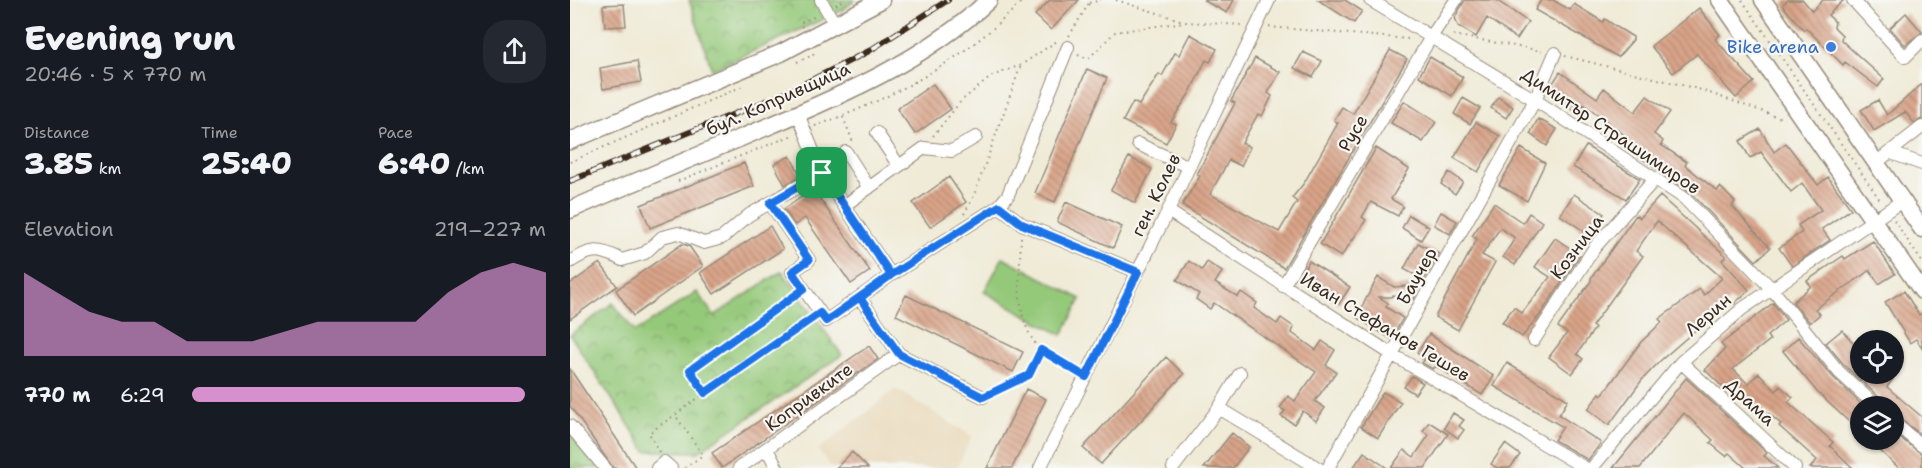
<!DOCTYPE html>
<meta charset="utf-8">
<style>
body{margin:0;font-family:"Shantell Sans",sans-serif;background:#242831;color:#f1f3f6;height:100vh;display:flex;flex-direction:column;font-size:22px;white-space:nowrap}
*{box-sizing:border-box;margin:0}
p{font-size:20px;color:#9ea1a6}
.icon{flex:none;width:33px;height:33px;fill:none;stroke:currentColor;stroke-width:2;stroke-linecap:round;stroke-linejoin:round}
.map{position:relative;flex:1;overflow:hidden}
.sheet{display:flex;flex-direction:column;background:#171b24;width:570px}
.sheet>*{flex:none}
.fabs{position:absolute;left:1280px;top:330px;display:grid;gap:12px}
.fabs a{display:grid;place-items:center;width:54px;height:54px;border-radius:50%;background:#171b24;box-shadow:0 2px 4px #0004;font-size:30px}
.pin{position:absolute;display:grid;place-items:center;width:51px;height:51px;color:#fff;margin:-26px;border-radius:12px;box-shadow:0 3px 9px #0006}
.round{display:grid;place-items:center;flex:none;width:63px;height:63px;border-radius:24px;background:#242831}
.overview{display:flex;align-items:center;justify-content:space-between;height:102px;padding:0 24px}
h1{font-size:33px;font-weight:800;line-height:45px}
.stats{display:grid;grid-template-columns:repeat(3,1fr);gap:9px;height:102px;padding:6px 24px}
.stats div{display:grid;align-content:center}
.stats b{font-size:30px;font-weight:800}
.stats small{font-size:16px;font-weight:400}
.stats p{font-size:16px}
.chart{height:168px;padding:12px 24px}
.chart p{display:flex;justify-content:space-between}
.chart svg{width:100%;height:108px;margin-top:6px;fill:#d690ce;opacity:.7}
ul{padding:0 24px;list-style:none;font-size:20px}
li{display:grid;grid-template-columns:96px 72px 1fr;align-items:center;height:45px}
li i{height:15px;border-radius:8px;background:#d690ce}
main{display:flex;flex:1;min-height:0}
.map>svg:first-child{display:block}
</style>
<main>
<section class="sheet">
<div class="overview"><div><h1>Evening run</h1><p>20:46 · 5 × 770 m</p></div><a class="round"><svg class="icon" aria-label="share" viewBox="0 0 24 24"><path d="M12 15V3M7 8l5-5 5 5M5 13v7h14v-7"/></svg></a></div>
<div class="stats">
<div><p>Distance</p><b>3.85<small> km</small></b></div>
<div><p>Time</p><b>25:40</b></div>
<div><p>Pace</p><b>6:40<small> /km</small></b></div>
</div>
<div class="chart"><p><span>Elevation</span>219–227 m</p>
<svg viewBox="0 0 160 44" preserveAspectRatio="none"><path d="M0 44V10L10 18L20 26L30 30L40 30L50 38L60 38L70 38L80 34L90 30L100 30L110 30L120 30L130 18L140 10L150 6L160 10V44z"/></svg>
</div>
<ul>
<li><b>770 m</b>6:29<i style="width:94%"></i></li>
</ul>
</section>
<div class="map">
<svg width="1352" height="468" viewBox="0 0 1352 468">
<defs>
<pattern id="park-crowns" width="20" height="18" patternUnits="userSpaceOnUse" patternTransform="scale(1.5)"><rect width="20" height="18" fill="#95c97a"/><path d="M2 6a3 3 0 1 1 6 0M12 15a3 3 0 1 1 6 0" fill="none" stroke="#7ba363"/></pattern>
<pattern id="building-back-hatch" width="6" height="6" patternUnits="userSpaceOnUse" patternTransform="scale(1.5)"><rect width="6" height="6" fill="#d9a489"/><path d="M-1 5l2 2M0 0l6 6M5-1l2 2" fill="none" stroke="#b1866f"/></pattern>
</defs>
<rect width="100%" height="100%" fill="#f6f6f2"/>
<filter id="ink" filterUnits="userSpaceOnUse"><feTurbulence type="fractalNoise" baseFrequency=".0167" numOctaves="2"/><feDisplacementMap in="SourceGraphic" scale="12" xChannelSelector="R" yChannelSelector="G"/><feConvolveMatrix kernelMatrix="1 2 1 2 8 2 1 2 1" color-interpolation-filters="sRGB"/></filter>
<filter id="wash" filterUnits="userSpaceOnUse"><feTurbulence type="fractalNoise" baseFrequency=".008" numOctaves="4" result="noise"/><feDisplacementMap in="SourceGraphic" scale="24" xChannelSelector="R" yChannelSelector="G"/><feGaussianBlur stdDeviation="1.35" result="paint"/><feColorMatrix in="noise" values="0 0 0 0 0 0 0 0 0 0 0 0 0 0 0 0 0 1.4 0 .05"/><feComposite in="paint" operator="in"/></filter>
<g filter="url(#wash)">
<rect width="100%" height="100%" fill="#f0ebd7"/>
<path fill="#e9d9ba" d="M326 389 402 436 387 468H262L248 450Z"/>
<path fill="url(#park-crowns)" stroke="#687a4c" stroke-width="1.5" d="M119 0H285L273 10 142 70Z
M212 271 272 355 128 452 76 451 0 335 43 303 65 332 127 292 144 316Z
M0 434 29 468H0Z"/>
<path fill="#95c97a" stroke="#687a4c" stroke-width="1.5" d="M433 257 511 299 492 335 414 292Z"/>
<g id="blocks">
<path fill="url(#building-back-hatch)" d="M480 0H509L481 30 465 15Z
M633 0H664L657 13Z
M748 0H775L792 11 784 23Z
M895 0H926L958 22 947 39 917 18 906 37 888 26 885 17Z
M971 0H983L1000 10 1004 4 1033 22 1035 19 1050 29 1063 37V40L1048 57 965 10Z
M1218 0H1233L1242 11 1253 0H1274L1258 15 1265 22 1264 27 1272 35 1271 40 1314 79 1308 87 1275 62 1273 65 1236 28 1234 30 1212 5Z
M54 4 56 26 35 27 33 5Z
M1129 8 1150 35 1145 39 1184 82 1166 98 1127 54 1103 73 1081 46Z
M1336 13 1352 32 1335 45 1320 28Z
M620 34 647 49 640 62 636 60 619 94 601 122 606 124 596 143 553 121 563 102 569 105 589 74 592 76 605 53 609 55Z
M820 50 837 59 714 268 612 205 630 176 627 174 665 103 661 101 685 58 710 72 698 93 702 96 692 116 688 114 672 143 680 147 671 166 659 160 640 194 709 232 727 202 722 198 734 183 768 123 764 120 772 107 783 114Z
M733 52 752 61 743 77 724 68Z
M860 57 893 77 882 96 849 76Z
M67 61 71 82 33 89 30 68Z
M517 69 537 78 485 202 465 193Z
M990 72 1027 98 1034 88 1065 112 1077 96 1100 112 1084 134 1093 141 1091 145 1117 162 1115 165 1147 191 1150 187 1165 202 1162 206 1200 248 1186 261 1120 192 1052 145 1057 137 1014 104 1007 113 977 92Z
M363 84 381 109 345 134 327 109Z
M1352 84V119L1344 123 1335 112 1304 131 1291 110 1308 100 1317 115Z
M928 97 943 107 936 118 921 108Z
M893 98 910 108 900 124 884 114Z
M834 101 866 122 853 142 821 123Z
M968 119 987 129 977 146 960 134Z
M906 122 930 136 908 172 884 158Z
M1190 129 1204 152 1216 143 1248 185 1258 177 1281 209 1252 229 1260 240 1222 266 1209 248 1232 232 1228 225 1251 210 1232 183 1221 192 1191 152 1180 158 1170 141Z
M1016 146 1070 179 1056 199 1003 167Z
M806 148 839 169 821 199 833 206 828 216 801 202 792 217 796 220 771 257 750 244Z
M951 148 975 163 957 201 929 185Z
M220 156 231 176 215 185 204 164Z
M559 157 582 169 565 203 541 190Z
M174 163 184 186 80 228 71 205Z
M879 172 893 182 885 194 871 184Z
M379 177 396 202 360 227 343 203Z
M243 189 300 271 281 284 235 218 225 225 214 209Z
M1004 194 1034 214 1020 235 990 215Z
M1090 196 1156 256 1152 260 1179 290 1164 304 1160 300 1090 361 1072 380 1039 425 1018 409 1030 393 1032 395 1071 342 1092 322 1089 319 1130 289 1134 295 1152 278 1087 221 1066 251 1073 256 1022 326 1025 328 1007 354 1013 359 1002 374 979 357 997 333 988 327 1021 281V278L1066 215 1070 218Z
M496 202 552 227 543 248 487 222Z
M924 203 953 223 959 213 972 222 945 265 933 257 945 238 930 228 912 255 925 262 888 330 865 317 907 239 902 236Z
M871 212 887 221 880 234 864 225Z
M839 215 859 227 851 240 832 228Z
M200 226 213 249 144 294 130 273Z
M985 238 1010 255 970 315 952 337 932 322 944 307 952 313 980 277 965 267Z
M1303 241 1325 274 1309 284 1300 270 1245 309 1250 314 1240 323 1223 302 1241 286 1237 281 1273 256 1275 259Z
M848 243 869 254 854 280 834 269Z
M112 244 119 246 133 266 63 316 46 290Z
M619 261 632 270 637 262 652 272 645 283 668 297 671 292 687 303 684 308 707 324 711 318 724 327 722 333 746 350 752 341 765 350 756 365 766 372 745 401 755 408 746 421 733 411 724 424 711 416 715 411 710 408 718 396 725 401 746 372 644 303 640 309 626 299 629 294 607 280Z
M739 261 780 287 769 304 729 277Z
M30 263 47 286 0 319V284Z
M808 277 824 287 849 285 844 299 823 295 821 297H809L818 303 816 307 833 318 821 339 786 317Z
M1334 291 1349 315 1352 313V348L1346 339 1340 343 1315 302Z
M336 295 453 352 443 372 326 315Z
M1203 303 1216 320 1197 336 1200 340 1163 369 1178 384 1189 373 1206 391 1210 386 1223 397 1218 402 1263 442 1260 446 1283 468H1240L1247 460 1209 426 1211 424 1185 402 1182 404 1163 385 1157 391 1135 370 1155 349 1151 344Z
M1272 330 1290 350V374H1316L1323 379 1317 387 1352 417V435L1323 414V406H1314L1312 400 1275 366 1256 343Z
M859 334 924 376 912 395 866 366 863 369 852 363 855 359 847 353Z
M1228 337 1263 377 1290 403V432L1248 393 1213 351Z
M299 346 308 359 152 468 142 453Z
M596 357 614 374 531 464 513 448Z
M937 363 998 400 989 415 1031 443 1018 460 984 440 993 427 924 386Z
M0 369 66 468H43L0 406Z
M842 376 853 383 845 394 834 387Z
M1116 378 1197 453 1194 456 1208 468H1176L1159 453 1156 456 1140 443 1143 440 1114 413 1070 468H1043Z
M456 389 476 399 442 468H417Z
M813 392 831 402 808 438 791 427Z
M883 413 894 420 889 426 894 430 888 438 874 428Z
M859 422 878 434 855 468H821L834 450 844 457 859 435 853 431Z
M662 433 679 447 663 468H634Z
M1323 433 1352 454V468H1329L1298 440H1323Z
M935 444 950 455 940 468H927L921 464Z
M282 452 298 468H266Z
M794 452 817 468H783Z"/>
</g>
</g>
<g filter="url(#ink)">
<use href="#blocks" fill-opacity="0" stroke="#968a7a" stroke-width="1.5"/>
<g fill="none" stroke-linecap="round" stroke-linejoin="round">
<g stroke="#968a7a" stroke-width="14">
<path id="minor" d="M251 0 266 26
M800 0 965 100 1114 198 1202 289 1269 372 1306 406
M1283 0 1335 57 1352 40
M498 47 438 195 429 206 452 224 568 272
M228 114 252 173 321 275
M307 133 329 166
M568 144 619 167
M276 152 299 188
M1321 153 1352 164
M1307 162 1352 127
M200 203 239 260 222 272 256 321 321 275 429 206
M275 205 354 148 382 151 406 137
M598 211 823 355 1015 468
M0 262C21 248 30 248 52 260L75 253 92 237 108 233 134 243 152 238 179 215 252 173
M713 286 861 37 886 0
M290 298 329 354 413 397
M964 340 1025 247 1085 179
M1111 362 1225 468
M649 408 748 468
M1323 422 1352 446
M0 426 35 468
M197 449 207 468
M87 468 94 462 101 468
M169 468 329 354
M470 468 598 211 699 0
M603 468 649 408 670 373
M758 468 965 100 985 53
M1022 468 1111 362 1172 309 1332 201"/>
</g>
<g stroke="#968a7a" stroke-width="19">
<path id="major" d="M1150 0 1352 291
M1193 0 1352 229
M0 141 211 53 311 0
M0 210C57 185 115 161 173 137 258 101 350 65 419 0"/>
</g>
<path stroke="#968a7a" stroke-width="2" stroke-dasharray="1.5 4.5" stroke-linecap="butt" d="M546 0 613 21
M1172 0 1310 200
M519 3 531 0
M266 5 274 0
M232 27 230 23 246 16
M699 27 839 39
M883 35 972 51
M499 36 521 0
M508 55 518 59 545 32 615 22 675 25
M995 56 1128 89 1214 119
M227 62 243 55 244 51
M273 117 283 142
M245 126C320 100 397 59 453 0
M363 136 391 101 422 76 451 65 487 41
M0 162 175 85
M108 181 223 135
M394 214 403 198 451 65
M1324 220 1352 262
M451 237C450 273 443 320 470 349 479 358 495 364 506 371
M425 392 459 375 471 350
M135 393 241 319
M89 452 79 433 105 415
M115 468 133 455 105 415 135 393 120 370 224 296"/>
<use href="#minor" stroke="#fff" stroke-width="12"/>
<use href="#major" stroke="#fff" stroke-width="16"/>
<g stroke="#3b2a1e" stroke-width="6">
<path id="rail" d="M0 181 218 92 299 51 378 0"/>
</g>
<use href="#rail" stroke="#f6f6f2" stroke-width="4" stroke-dasharray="11" stroke-linecap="butt"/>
</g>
</g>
<g fill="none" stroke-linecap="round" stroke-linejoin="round" filter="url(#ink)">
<g stroke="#fff" stroke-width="12">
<path id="route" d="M252 173 200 203 239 260 222 272 234 289 120 370 135 393 250 313 256 321 321 275 429 206 452 224 568 272 516 377 471 350 459 375 413 397 329 354 290 298 321 275 252 173"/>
</g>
<use href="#route" stroke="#1a73e8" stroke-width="8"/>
</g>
<circle fill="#3f7fe0" stroke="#f6f6f2" stroke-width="2" cx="1261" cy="47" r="6"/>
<g text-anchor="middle" stroke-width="4.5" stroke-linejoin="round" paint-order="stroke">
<g font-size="18" fill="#366cbe" stroke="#f6f6f2" text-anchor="end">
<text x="1249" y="53">Bike arena</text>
</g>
<g font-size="18" fill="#3b2a1e" stroke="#f6f6f2">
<text transform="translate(208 99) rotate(-24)" y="6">бул. Копривщица</text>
<text transform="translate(1041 131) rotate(34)" y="6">Димитър Страшимиров</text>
<text transform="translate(783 133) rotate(-59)" y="6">Русе</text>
<text transform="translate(586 195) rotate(-64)" y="6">ген. Колев</text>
<text transform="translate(1007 247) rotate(-53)" y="6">Козница</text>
<text transform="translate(847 276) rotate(-61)" y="6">Баучер</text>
<text transform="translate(1138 315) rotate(-41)" y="6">Лерин</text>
<text transform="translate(815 327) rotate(31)" y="6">Иван Стефанов Гешев</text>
<text transform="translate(239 397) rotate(-36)" y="6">Копривките</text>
<text transform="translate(1180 402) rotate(43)" y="6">Драма</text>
</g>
</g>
</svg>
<div class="fabs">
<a><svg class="icon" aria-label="locate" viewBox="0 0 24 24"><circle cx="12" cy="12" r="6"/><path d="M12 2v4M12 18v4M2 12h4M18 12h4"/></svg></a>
<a><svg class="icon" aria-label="layers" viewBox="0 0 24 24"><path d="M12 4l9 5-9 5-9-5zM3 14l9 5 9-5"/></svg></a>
</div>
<div class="pin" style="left:252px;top:173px;background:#1e9e55"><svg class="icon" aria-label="arrive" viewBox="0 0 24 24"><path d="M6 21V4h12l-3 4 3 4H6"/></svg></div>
</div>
</main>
